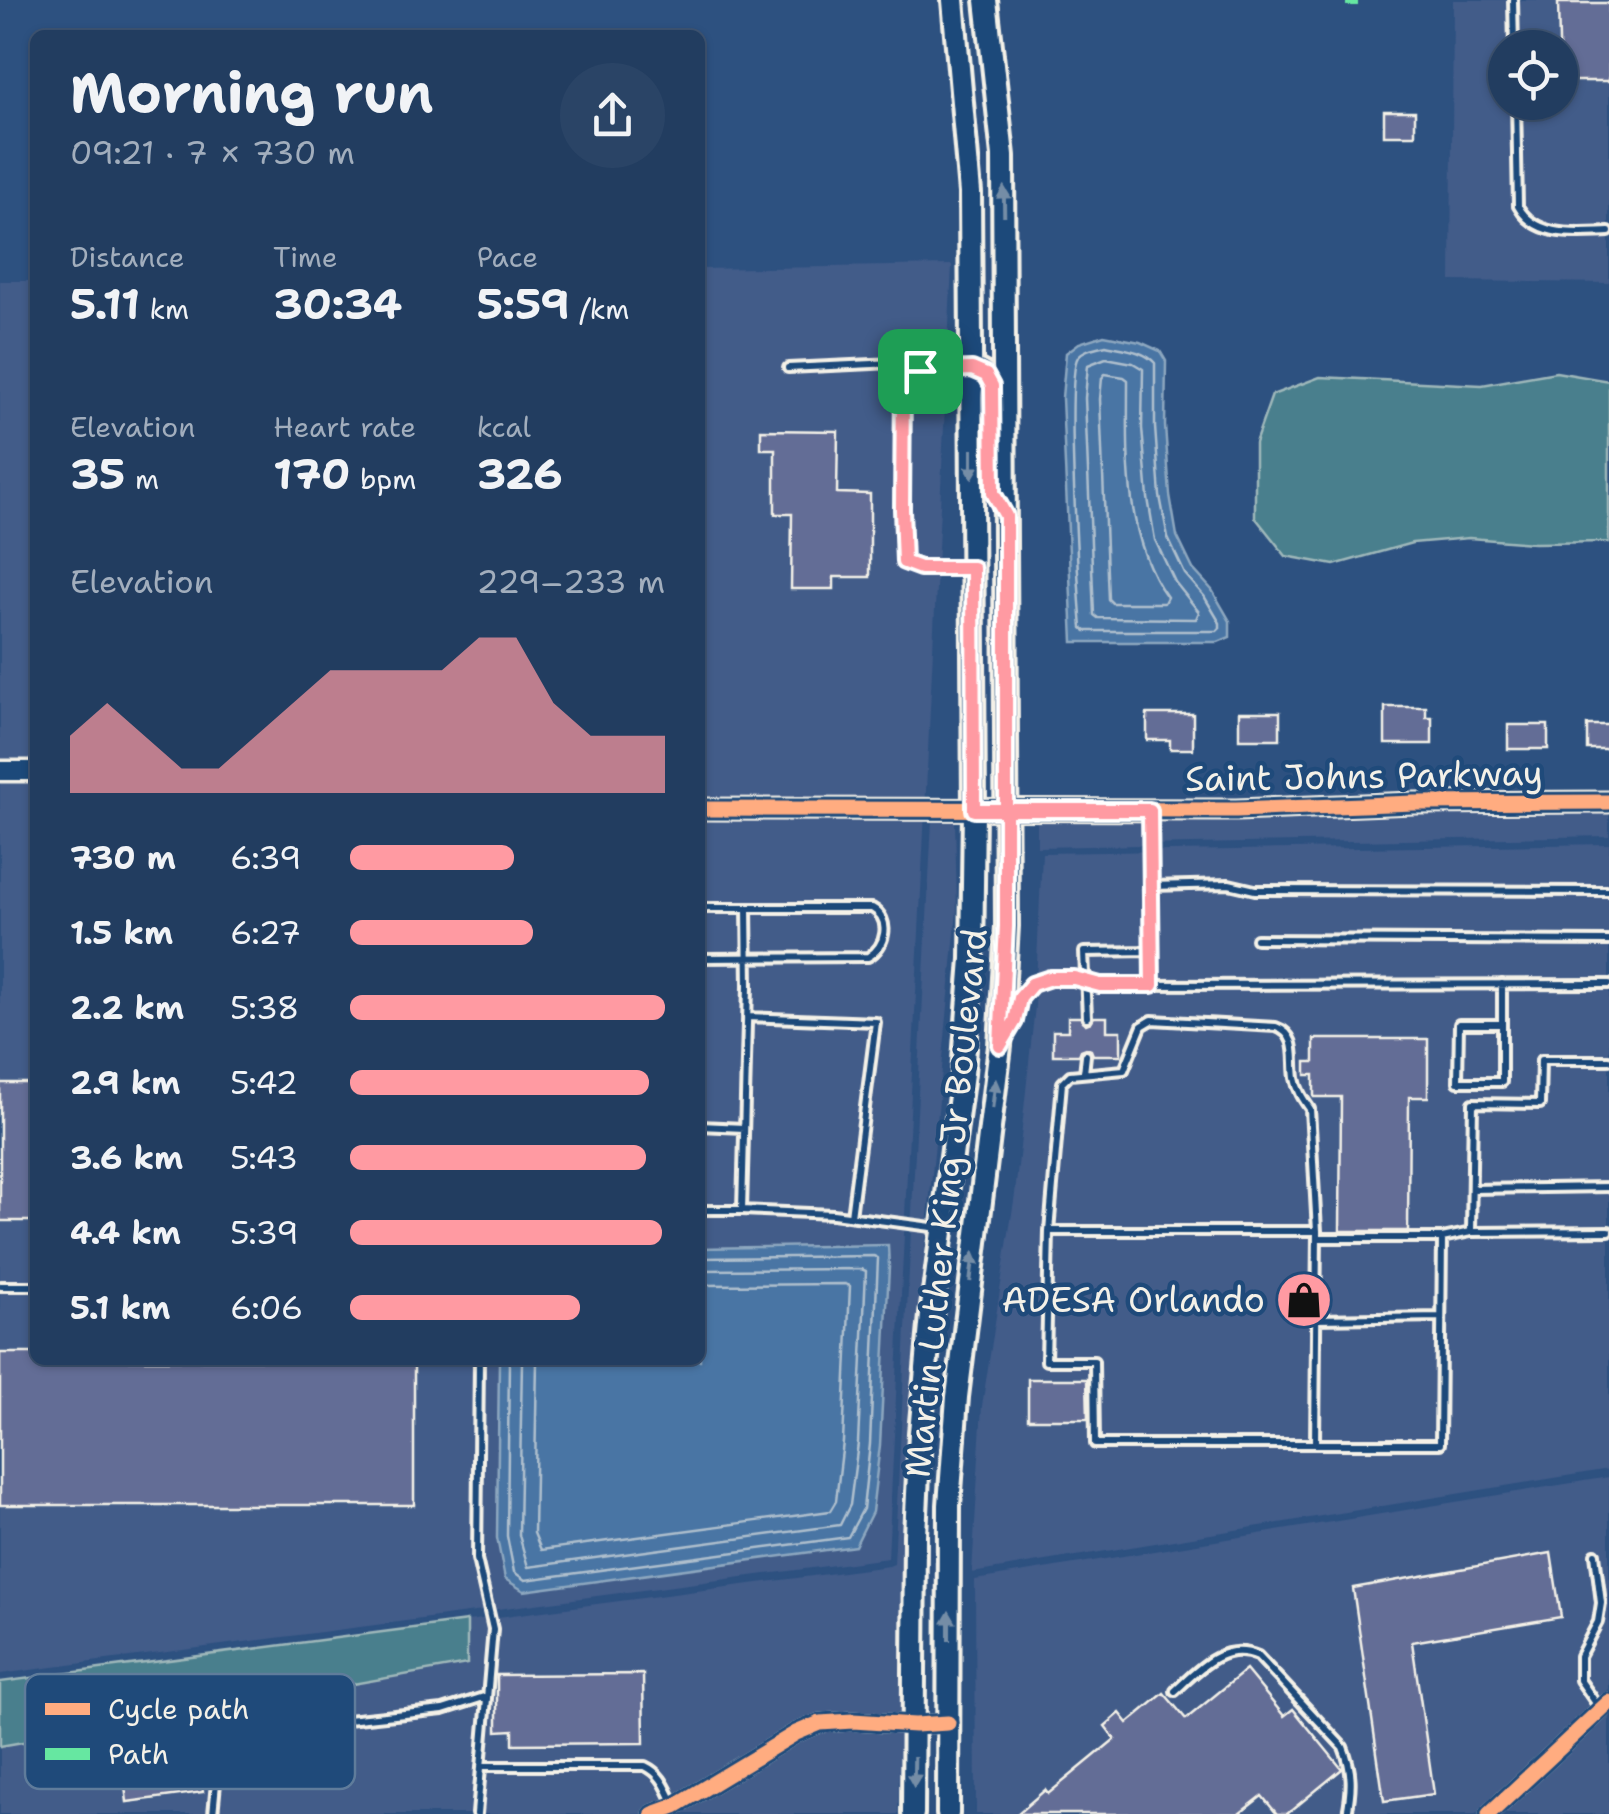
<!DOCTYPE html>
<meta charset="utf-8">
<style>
body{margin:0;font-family:"Shantell Sans",sans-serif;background:#2a4466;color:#f1f3f6;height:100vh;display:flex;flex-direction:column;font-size:38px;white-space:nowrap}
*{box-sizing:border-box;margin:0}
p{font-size:32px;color:#a2aebd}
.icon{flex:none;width:55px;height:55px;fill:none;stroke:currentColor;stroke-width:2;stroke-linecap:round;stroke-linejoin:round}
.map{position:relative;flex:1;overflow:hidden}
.panel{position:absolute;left:30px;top:30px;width:675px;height:1335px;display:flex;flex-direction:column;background:#223d60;border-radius:15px;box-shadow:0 2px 8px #0004,0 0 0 2px #3f5675}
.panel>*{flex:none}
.buttons{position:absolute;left:1488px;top:30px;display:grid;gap:20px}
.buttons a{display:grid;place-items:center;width:90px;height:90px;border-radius:50%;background:#223d60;box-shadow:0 2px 8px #0004,0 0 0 2px #3f5675;font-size:50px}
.pin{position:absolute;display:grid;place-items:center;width:85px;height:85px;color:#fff;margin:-42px;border-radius:20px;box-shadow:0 5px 15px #0006}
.round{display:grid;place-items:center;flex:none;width:105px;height:105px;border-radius:52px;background:#2a4466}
.headline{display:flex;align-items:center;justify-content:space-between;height:170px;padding:0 40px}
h1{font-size:55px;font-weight:700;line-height:75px}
.figures{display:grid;grid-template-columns:repeat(3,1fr);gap:15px;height:170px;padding:10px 40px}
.figures div{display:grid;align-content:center}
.figures b{font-size:42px;font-weight:700}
.figures small{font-size:28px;font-weight:400}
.figures p{font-size:28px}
.chart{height:280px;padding:20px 40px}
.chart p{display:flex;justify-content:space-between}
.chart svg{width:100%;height:180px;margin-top:10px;fill:#ff9aa2;opacity:.7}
ul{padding:0 40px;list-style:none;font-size:32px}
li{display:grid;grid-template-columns:160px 120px 1fr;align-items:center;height:75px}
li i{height:25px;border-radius:12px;background:#ff9aa2}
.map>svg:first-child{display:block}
</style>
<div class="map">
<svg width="1609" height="1814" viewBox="0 0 1609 1814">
<rect width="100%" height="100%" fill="#2d5180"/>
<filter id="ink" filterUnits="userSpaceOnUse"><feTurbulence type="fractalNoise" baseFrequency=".01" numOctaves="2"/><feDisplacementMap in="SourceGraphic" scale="20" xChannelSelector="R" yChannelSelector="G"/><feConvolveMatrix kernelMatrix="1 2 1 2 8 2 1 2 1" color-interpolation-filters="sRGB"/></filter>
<g filter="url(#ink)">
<path fill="#425c89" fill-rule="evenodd" d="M1453 0H1609V283L1451 281ZM1505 48H1560V102H1505Z
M952 265 888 1558 0 1674V281H35V1360H700V269Z
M1414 812H1609V836L1037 847V820L1236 819Z
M932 820H955L957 911 901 1500 903 1588 898 1814H0V1746L467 1664V1621L889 1566 894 1564Z
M1609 844V1469L972 1573 982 1406 1015 1194 1035 1006 1042 853Z
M1609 1477V1689L1476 1814H976L975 1580Z
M1609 1714V1814H1502Z"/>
<path fill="#4a7f8d" stroke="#9fb8ba" stroke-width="2.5" d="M1556 372 1609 381V542L1534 543 1469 538 1412 543 1334 565 1286 556 1255 517V443L1272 395 1320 377 1482 385Z
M467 1621V1664L0 1746V1682Z"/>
<path fill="#4875a4" stroke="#8da7bf" stroke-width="2.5" d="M1104 335 1140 342 1160 351 1166 361 1165 426 1170 495 1177 536 1193 569 1212 590 1230 621V637L1218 642H1073L1062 398 1066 353 1079 343Z
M888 1245 889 1267 880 1445 872 1512 855 1546 524 1591 505 1579 497 1538 499 1360H700V1248Z"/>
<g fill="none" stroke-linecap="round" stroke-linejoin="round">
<path stroke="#afbfcd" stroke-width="2.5" d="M1106 345C1123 349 1143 350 1155 363V427L1160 496 1168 538 1185 574 1204 596 1220 623V628L1217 631H1086L1082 628C1079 594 1065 374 1078 357 1083 349 1098 347 1106 345Z
M1106 358 1133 363 1143 369 1142 428 1148 498 1155 540 1175 582 1199 612 1196 619 1098 618 1094 615 1085 398 1088 365Z
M1105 374 1124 377 1128 380C1128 451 1123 537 1167 597L1164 603H1112L1108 599 1100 399 1102 378Z
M509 1360 507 1536 514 1572 525 1580 848 1537 863 1509 870 1444 878 1258 874 1256 700 1258
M522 1360 519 1535 528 1567 840 1525 850 1505 858 1443 866 1271 861 1269 700 1270
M537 1360 534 1533 541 1550 830 1511 836 1501 843 1442 850 1286 845 1284 700 1285"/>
</g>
<path fill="#646d96" stroke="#f4f1e8" stroke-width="2.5" d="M1558 3H1609V81H1560Z
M1384 111H1415V135H1384Z
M761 430 838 431 837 493 870 494V577H834V589H791L792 514H775V449H761Z
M1385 707H1426V717H1432V744H1385Z
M1239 712H1280V739H1239Z
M1147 714H1193V749H1170V740H1147Z
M1508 725H1548V749H1508Z
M1587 725H1609V749H1587Z
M1068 1017H1080L1086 1024 1091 1022 1094 1017H1107V1031H1121V1055H1093L1091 1050 1086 1048 1081 1050 1079 1055H1053V1031H1068Z
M1314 1039H1428V1097H1409L1408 1231H1340L1341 1097H1314V1075H1306V1062H1314Z
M0 1083H35V1221H0Z
M0 1353H35V1360H414V1505H0Z
M1028 1379H1087L1088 1419H1028Z
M1551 1553 1561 1617 1412 1642 1434 1794 1384 1801 1353 1588Z
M1246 1670 1284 1716 1293 1709 1342 1769 1287 1814H1277L1262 1796 1239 1814H1017L1045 1790 1048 1794 1115 1739 1105 1726 1120 1713 1128 1723 1164 1693 1186 1719Z
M643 1674 644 1743 513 1744V1730L497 1731V1675Z
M199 1761 203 1792 127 1802 123 1771Z"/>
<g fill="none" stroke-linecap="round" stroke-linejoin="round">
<g stroke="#f4f1e8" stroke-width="14">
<path id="service" d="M1513 0 1514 48
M1516 102 1518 206C1536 239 1577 233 1609 232
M788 368 894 363 913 375
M966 568H920L905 561 902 509 903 381 920 371 968 369
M1150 811 1151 985
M1151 886 1229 884 1255 890 1609 891
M700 908H872C892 919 886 947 868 957L700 958
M1256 939 1609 941
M1502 984V1082H1458L1459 1024H1502
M747 1017 876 1022 851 1216
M1087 1017 1084 952 1151 951
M1008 1032C1014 1022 1015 1012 1020 1002 1033 969 1073 978 1100 985L1609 984
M1609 1060H1541L1540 1104 1473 1103 1471 1232 1609 1231
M1084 1073 1086 1055
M700 1126 744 1128
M1472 1189 1609 1187
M700 1210H742L748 986 747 908
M742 1210 833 1214 939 1228
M1049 1231 1062 1083 1070 1075 1124 1070 1142 1026 1152 1020 1276 1027C1299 1035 1292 1058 1295 1078 1297 1090 1303 1099 1310 1109L1317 1231
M1317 1238H1442
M0 1286H35
M1316 1319 1441 1317
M1315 1444 1317 1231H1049L1046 1361H1094L1095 1444H1440L1442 1238 1471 1232
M1595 1554 1601 1603 1598 1622 1580 1656V1680L1600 1709
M1175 1691C1199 1669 1223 1641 1258 1656L1343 1747C1353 1771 1352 1789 1347 1814
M481 1766H645C662 1774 666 1788 674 1804
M213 1814 216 1783 250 1736 270 1728 443 1710 487 1696
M477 1814 493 1629 477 1559 479 1360"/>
</g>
<g stroke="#f4f1e8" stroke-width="21">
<path id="minor" d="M653 1814 675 1806 796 1733 820 1723 853 1721 915 1725 948 1723
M1489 1814 1609 1702"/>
</g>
<g stroke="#f4f1e8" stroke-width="25">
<path id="tertiary" d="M0 771H35
M700 809 1236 810 1414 803 1609 802"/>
</g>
<g stroke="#f4f1e8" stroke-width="28">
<path id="secondary" d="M972 369C995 374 992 392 992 412
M913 1814 915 1535 920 1433 931 1315 963 1073 972 959 974 810 970 193 953 0
M948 1814 949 1505 957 1397 1000 1046 1007 926 1003 156 986 0"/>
</g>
<use href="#service" stroke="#1f4a7a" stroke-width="6"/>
<use href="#minor" stroke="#1f4a7a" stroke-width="14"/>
<use href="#tertiary" stroke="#1f4a7a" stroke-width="18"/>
<use href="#secondary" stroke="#1f4a7a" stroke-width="20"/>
<path stroke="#66e7a1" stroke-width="12" stroke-dasharray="25 12" stroke-linecap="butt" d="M1352 0V6"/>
<g stroke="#1f4a7a" stroke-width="21">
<path id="cycleway" d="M700 809 1236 810 1414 803 1609 802
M653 1814 675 1806 796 1733 820 1723 853 1721 915 1725 948 1723
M1489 1814 1609 1702"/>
</g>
<use href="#cycleway" stroke="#ffac80" stroke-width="15"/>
</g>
<defs><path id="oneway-solid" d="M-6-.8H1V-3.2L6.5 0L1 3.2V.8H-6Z" transform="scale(2.5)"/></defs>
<g fill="#748da6">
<use href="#oneway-solid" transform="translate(1004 201) rotate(-91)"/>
<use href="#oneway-solid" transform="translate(972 464) rotate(90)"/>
<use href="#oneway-solid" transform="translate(994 1094) rotate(-83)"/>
<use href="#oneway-solid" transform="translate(972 1267) rotate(-83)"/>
<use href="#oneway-solid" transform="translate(949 1626) rotate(-90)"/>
<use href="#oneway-solid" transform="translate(914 1772) rotate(91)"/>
</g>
</g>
<g fill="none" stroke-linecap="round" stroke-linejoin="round" filter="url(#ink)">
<g stroke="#fff" stroke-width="20">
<path id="route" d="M920 371 903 381 902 509 904 562 920 568H973L974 810H1006V926L1000 1046 1015 1021 1020 998 1032 984 1050 978H1074L1100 985H1152L1150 810H1006V516L993 493 992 386 986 375 972 369 920 371"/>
</g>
<use href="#route" stroke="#ff9aa2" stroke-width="12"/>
</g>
<defs>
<g id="shop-disc" transform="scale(2.875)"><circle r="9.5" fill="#ff9aa2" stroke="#1f4a7a"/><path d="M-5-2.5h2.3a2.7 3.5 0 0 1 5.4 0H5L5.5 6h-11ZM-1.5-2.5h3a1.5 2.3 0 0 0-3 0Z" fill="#111"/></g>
</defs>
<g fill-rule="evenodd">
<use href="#shop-disc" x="1304" y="1300"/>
</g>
<g text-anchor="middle" stroke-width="9" stroke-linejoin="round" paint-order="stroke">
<g font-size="35" fill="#f4f1e8" stroke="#1f4a7a">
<text transform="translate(1364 776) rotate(-1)" y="12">Saint Johns Parkway</text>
<text transform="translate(946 1203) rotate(-84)" y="12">Martin Luther King Jr Boulevard</text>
</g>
<g font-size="35" fill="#f4f1e8" stroke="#1f4a7a" text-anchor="end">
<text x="1265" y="1312">ADESA Orlando</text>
</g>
</g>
<rect x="25" y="1674" width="330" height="115" rx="15" fill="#1f4a7a" stroke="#5f7c9b" stroke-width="2.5"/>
<rect x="45" y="1703" width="45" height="12" fill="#ffac80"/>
<rect x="45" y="1748" width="45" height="12" fill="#66e7a1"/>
<g font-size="28" fill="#f4f1e8">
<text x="108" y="1719">Cycle path</text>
<text x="108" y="1764">Path</text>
</g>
</svg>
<div class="buttons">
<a><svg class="icon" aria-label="locate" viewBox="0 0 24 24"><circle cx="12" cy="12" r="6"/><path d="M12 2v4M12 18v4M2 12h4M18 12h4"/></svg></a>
</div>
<div class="pin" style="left:920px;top:371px;background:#1e9e55"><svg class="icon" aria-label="arrive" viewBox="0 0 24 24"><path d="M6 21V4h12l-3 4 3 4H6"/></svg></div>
<section class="panel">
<div class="headline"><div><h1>Morning run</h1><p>09:21 · 7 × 730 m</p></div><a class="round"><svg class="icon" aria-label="share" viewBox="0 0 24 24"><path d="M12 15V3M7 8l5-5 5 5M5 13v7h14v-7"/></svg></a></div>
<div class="figures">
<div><p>Distance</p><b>5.11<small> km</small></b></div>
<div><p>Time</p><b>30:34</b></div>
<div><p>Pace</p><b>5:59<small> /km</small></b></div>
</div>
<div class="figures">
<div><p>Elevation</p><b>35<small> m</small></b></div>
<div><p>Heart rate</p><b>170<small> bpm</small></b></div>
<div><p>kcal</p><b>326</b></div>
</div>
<div class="chart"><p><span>Elevation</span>229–233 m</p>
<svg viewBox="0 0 160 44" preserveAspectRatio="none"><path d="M0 44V30L10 22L20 30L30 38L40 38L50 30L60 22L70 14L80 14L90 14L100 14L110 6L120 6L130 22L140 30L150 30L160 30V44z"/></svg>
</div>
<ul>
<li><b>730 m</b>6:39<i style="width:52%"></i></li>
<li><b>1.5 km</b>6:27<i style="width:58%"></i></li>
<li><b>2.2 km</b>5:38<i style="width:100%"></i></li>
<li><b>2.9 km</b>5:42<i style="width:95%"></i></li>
<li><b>3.6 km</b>5:43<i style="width:94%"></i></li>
<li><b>4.4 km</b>5:39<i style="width:99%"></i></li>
<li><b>5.1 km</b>6:06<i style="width:73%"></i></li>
</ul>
</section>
</div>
